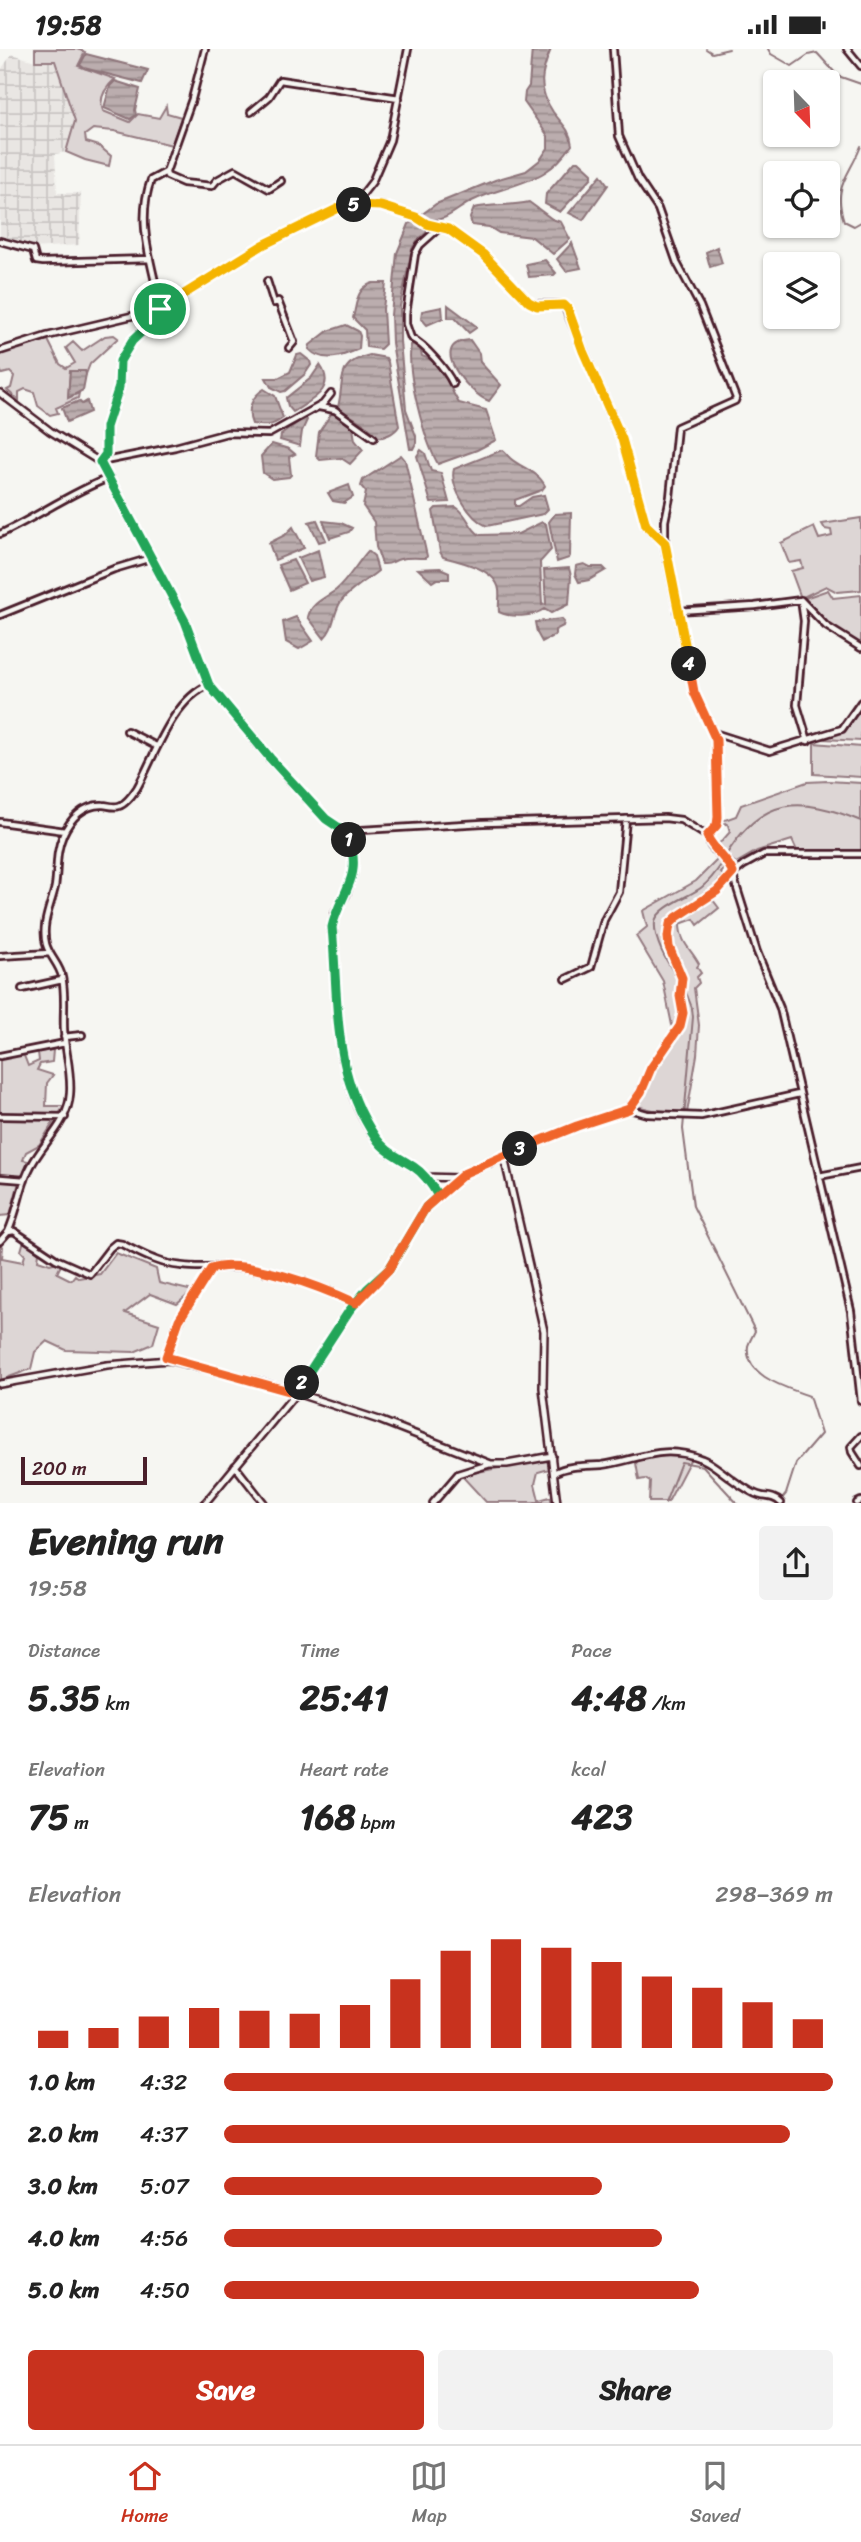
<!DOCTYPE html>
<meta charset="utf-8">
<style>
body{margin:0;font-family:Sriracha,sans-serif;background:#f2f2f2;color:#222;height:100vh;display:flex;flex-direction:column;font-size:26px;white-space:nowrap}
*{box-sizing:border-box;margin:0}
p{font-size:23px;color:#767676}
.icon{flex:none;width:38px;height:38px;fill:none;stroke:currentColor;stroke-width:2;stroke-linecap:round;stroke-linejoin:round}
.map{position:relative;height:1454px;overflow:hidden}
.side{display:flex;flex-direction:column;background:#fff;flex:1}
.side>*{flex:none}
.needle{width:46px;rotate:157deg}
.fabs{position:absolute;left:763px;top:21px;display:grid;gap:14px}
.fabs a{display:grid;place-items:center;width:77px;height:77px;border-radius:7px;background:#fff;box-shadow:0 2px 5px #0004;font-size:35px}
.scale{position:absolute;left:21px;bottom:18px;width:126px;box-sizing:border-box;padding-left:7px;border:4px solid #4a1f2b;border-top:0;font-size:19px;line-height:24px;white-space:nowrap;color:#4a1f2b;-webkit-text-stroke:5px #f6f6f2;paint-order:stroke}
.pin{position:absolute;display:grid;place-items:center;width:60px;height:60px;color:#fff;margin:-30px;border:4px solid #fff;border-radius:50%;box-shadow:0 2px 7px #0007}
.km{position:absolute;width:35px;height:35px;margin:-18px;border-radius:50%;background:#222;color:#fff;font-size:19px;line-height:35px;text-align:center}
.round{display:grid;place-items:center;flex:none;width:74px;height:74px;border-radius:7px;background:#f2f2f2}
.overview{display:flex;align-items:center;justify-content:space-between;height:119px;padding:0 28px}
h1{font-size:38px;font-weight:800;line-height:52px}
.figures{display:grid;grid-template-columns:repeat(3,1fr);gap:10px;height:119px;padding:7px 28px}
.figures div{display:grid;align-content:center}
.figures b{font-size:35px;font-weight:800}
.figures small{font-size:19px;font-weight:400}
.figures p{font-size:19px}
.chart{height:196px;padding:14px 28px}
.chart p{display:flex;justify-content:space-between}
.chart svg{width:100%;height:126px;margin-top:7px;stroke:#c8321e;stroke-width:6}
.button{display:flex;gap:14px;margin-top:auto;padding:14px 28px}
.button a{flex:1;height:80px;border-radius:7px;background:#c8321e;color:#fff;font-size:28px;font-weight:800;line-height:80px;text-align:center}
.button a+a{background:#f2f2f2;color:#222}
ul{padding:0 28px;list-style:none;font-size:23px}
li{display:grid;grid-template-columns:112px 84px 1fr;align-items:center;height:52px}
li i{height:18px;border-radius:9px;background:#c8321e}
.status{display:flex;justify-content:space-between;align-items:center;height:49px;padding:0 35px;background:#fff;direction:ltr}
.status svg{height:19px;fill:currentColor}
.dock{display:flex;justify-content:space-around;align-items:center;height:98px;border-top:2px solid #e0e0e0;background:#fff;font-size:19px;color:#767676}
.dock a{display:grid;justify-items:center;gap:4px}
.dock .active{color:#c8321e}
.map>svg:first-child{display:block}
</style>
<div class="status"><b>19:58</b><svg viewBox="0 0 49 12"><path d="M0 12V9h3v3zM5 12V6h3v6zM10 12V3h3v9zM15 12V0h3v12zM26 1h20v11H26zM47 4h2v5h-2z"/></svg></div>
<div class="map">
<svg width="861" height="1454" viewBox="0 0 861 1454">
<defs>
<pattern id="industrial-grid" width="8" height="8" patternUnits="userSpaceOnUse" patternTransform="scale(1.75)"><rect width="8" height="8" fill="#e9e6e3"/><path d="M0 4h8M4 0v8" fill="none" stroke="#c9c5c3"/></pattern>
<pattern id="water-rules" width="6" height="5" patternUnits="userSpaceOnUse" patternTransform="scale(1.75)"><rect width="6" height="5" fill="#bbadae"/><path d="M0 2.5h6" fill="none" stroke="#9a8c8e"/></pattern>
</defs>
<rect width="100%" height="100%" fill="#f6f6f2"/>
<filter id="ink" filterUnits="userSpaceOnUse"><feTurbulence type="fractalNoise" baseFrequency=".0143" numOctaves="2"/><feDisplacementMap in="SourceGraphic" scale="14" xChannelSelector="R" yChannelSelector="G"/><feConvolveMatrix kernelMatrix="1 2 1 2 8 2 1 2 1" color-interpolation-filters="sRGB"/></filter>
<g filter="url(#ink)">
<path fill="url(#industrial-grid)" d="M12 5 35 12 55 11 75 72 66 103 55 105 57 144H81L79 196 33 199 0 189V22Z"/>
<path fill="#ddd6d5" stroke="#947a80" stroke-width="2" d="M35 0H77L85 3 78 17 115 30C106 38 98 49 103 62L130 73 138 65 159 69 166 57 167 64 181 68 172 96 114 82 93 80 85 86 86 93 99 97 111 107 109 117 85 111 66 103 75 72 55 12H35Z
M114 286 118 289 90 315 86 325 85 322H70L68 349 79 344 78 349 56 359 58 364 50 366 38 357 34 343 25 340 19 343V352L7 341 11 339 14 327 10 323 2 325 0 321V305L48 291 60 315 66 319 75 314 66 299 73 293 82 302 105 287Z
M861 469V541L837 543 826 537 801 549 791 522 803 519 801 512 789 514 781 494 814 478 819 490 832 487 831 481 825 480 822 475Z
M828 541 833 549 861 546V596L826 576 802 550Z
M861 660V692L823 690 845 681Z
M814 694 861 698V728L814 725Z
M828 732 861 734V801L797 802 792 791 757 802 736 814 714 797 722 792 730 783 728 776 722 772 736 767 741 756 807 733Z
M719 809 726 818 721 824 725 829 731 831 713 851 719 859 698 876 694 870 680 875C680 894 692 901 699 915L697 918 701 924 697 928 699 934 694 939 699 976 697 1006 687 1064 653 1061 636 1057 659 1012 675 991 663 932 636 887 647 878 643 862 696 832Z
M53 1001 52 1013 40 1015 37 1021 53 1026 47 1034 46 1057H64L39 1096 26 1103 23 1111 28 1112 23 1129 0 1127V1008L23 1004 28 1017 39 1012 38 1003Z
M0 1132 19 1133 10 1166 0 1167Z
M24 1191 39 1204 38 1211 50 1215 57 1213 61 1216 57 1224 71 1231 75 1226 79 1229 100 1225 116 1204 156 1220 159 1234 193 1242 177 1255 150 1245 125 1264 159 1275 153 1295 134 1303 66 1301 47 1292 35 1303 31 1320 1 1331 0 1198H3L2 1209 23 1213 25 1206 21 1202Z
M644 1405H678L690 1411 668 1453H649L650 1433 645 1430 639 1431 636 1414Z
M547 1410 549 1420 538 1423 535 1435 539 1451 550 1448 552 1453H486L461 1426Z"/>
<path fill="url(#water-rules)" stroke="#8e747a" stroke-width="2" d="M532 0H551C541 24 537 39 553 63 562 75 570 80 572 96 565 106 555 117 545 123 523 137 495 140 472 152 456 160 447 173 428 171L424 176 427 183 417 192 412 200 400 257V292L406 360 416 387V394L413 400H410L392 294 391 266 397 204 409 175 436 155 495 131 526 122 540 111 548 99V87L524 53 525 43 529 37Z
M86 5 148 21 142 34 84 19 80 16Z
M115 32 140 40 135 61 136 66 130 70 104 59 110 37Z
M575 112H579L592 124V128L560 163 545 155 546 145Z
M601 126 608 136 583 171 569 164Z
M529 153 552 170 561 173 570 190 553 205 532 188 499 184 489 178 472 176 470 169 474 159C492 155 511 157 529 153Z
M572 194 581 219 566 222 557 210Z
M717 198 722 214 710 218 706 203Z
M545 211 556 224 554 226 529 228 526 215Z
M373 234H386L383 260 385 295 380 300 366 298 365 281 353 269C357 254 356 239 373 234Z
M448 256 476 277V279L469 284 455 269H448Z
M442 258 443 269 427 276 421 269 422 262Z
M346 276 358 282 360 287 359 300C343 307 323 315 309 300L310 296 328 282Z
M470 291 479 304 480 313 501 336 489 352C469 345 425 294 470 291Z
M414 295 420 300 422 307C444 313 448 338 459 354L486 361 496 391 477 401 438 415C424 391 406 323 411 296Z
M301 305 310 312 311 316 305 325 285 342 281 343 271 338 266 329H278L290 323 297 306Z
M370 306 386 309 388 313 399 377C395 384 384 389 377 388 367 373 350 369 338 358 345 330 335 314 370 306Z
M320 316C338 341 309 352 293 363L288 357 286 349 311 329Z
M70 322H85L86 325 83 341 68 349Z
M264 340 275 347 283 369C271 378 265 377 252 375 246 361 252 347 264 340Z
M79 352 82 355 87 352 90 363 67 373 62 359Z
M331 365H335L353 379 355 391 363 401 350 415 341 409 320 411 316 407 319 383Z
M305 368 307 371 302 382 300 397 280 391 281 386Z
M272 395 289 400 295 405 289 408 291 426 289 428 272 430 263 424 261 407Z
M421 401 425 404 431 422 441 424 449 453 431 454 417 407Z
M502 401C505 403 507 406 510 409 521 419 538 422 545 437L542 441 515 451V457H519L532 448 544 446 548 460 543 465 487 477C470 470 449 437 454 420Z
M401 406 405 411 427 507 426 509C418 509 408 508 400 510 392 512 391 516 382 515L376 498 374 473 363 457 366 443 361 437 363 431Z
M349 436 353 448 344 454 333 452 328 444Z
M456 458C468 465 469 480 480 486L518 485 542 473 546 475 551 501 540 513 542 556 546 555 544 521 569 519 571 527 569 555 551 564 544 560C533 568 511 569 499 563 498 556 500 548 499 541 496 520 459 512 443 508L440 503 433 462 436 459Z
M571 464 570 507 569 509 557 513 549 473 555 465Z
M317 471 326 491 319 493 309 473Z
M323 472 341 474 352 479 349 483 330 489Z
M293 478 304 499 275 511 269 494 285 486Z
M318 501 324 528 309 532 298 509Z
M368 502 374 507 378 522C368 530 346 544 340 554 333 566 334 580 324 589L308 568C311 554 325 549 336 541 348 531 357 514 368 502Z
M293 511 305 534 289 541 278 516Z
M584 515 590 518H603L606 521 589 531 579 533 575 525 576 517Z
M440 519 449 523V530H437L432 533 418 520Z
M296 568 313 592 299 600 286 593 283 573Z
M561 570 564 573 563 577 555 581V586L542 593 537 584 535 573Z"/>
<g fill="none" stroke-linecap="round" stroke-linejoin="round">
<path stroke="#8e747a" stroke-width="2" d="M706 0 712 4 729 0
M768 0 771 5 792 17 808 6 817 4 838 27 861 35
M861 97C849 128 832 137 844 172L854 177 861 173
M725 808C761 747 800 747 861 772
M680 933C670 917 653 893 655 873 657 858 691 847 702 838 711 831 717 822 723 813
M684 938 692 959 693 968 683 1080 693 1157 755 1282C753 1286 749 1293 748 1297 744 1328 788 1339 809 1347L821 1385 796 1414 786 1445 782 1450
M665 1454 681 1413 703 1417 737 1454"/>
<g stroke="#4a1f2b" stroke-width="10">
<path id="street" d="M613 0 619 87 638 130 658 160 677 214 700 257 736 349 735 352 677 378 670 448 665 472V498L694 643 716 691 718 768 717 776 707 787 711 797 730 817 757 903 780 959 851 1262 861 1352
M847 0 861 17
M251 63 269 48 280 31 399 49
M166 124 167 127 183 134 212 137 217 131 235 121 269 140 281 132
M354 156 372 133 390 91 408 0
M439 179 420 196 415 205 406 265V275L411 289C425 296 446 320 453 335
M0 192 33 201 36 212 43 213 150 210
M267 232 274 254 278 252 294 293 289 299
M0 302 47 287 161 260C153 217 135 174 151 131L166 123 192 50 205 0
M319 358 335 361 374 389
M100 413 106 405V378L119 338 120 312 132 292 152 273 161 260 263 196 341 158 357 156 381 157 416 168 427 175 448 180 484 206 529 253C541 258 552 253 564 256L622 390 646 476 664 493
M100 413 175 398 227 384 269 385 323 355 331 345
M0 485C37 468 71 443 109 429
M801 551 804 572 797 656 808 692
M801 551 826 577 861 599
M677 562 755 557 801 551
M0 566 114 520 151 509
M127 682 156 697
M714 684 770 702 842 680 861 653
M0 773 65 782
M344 782 483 774 665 769 681 771 707 787
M0 907 50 904
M566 930 591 918 604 871 619 843 626 770
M22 940 62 931
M64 988 82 986
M0 1007 65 994
M629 1060 641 1043 651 1019 680 977 683 964 680 947 682 929 669 898 668 888 670 875 677 868 717 842 721 835 744 816 764 805H861
M0 1067 65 1068
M504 1108 577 1077 629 1060 647 1065 701 1067 799 1045
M819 1127 861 1119
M0 1129 25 1131
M426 1129 438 1147
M8 1183C17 1164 19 1143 28 1123 40 1095 68 1077 70 1045 72 1024 65 1002 64 981 63 964 66 946 62 928 60 916 49 907 46 895 41 875 51 856 55 838 58 819 55 805 63 786 70 770 84 755 103 756 108 756 113 759 119 757 126 755 133 745 137 739 155 707 172 651 209 636
M0 1192 8 1183 14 1182 56 1210 90 1225 110 1199 116 1194 122 1195C135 1202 148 1209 162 1213 191 1222 223 1215 253 1220 289 1227 323 1238 356 1254
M168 1311C163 1293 201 1234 213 1218
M861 1387 851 1398 852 1403 861 1417
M235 1417 264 1454
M554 1424C567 1416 586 1417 602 1416 640 1411 661 1394 702 1410 712 1413 731 1431 742 1437 748 1441 755 1446 762 1447 769 1448 775 1448 781 1454
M433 1454 458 1425 490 1415
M857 1454 861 1452"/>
</g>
<g stroke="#4a1f2b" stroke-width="10">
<path id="secondary" d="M0 344 50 382 100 413 185 572 209 636 269 709 326 770 344 782 353 804V825L346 846 335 864 332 878C339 946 331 1035 378 1092 390 1108 411 1114 425 1128L460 1129
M0 1335 107 1316 169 1311 261 1333 296 1344 379 1371 491 1415H507L552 1407
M205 1454 296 1344 349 1262 367 1240 389 1220 426 1158 465 1124 504 1108 544 1282 543 1339 557 1454"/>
</g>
<use href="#street" stroke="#f6f6f2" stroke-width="4.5"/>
<use href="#secondary" stroke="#f6f6f2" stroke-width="5"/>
</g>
</g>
<g fill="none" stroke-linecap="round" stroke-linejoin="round" filter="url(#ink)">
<g stroke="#fff" stroke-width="14">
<path id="split-1" d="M160 260 152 273 132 292 120 312 119 338 106 378V405L100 413 185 572 209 636 270 709 326 770 344 782 349 791"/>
</g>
<g stroke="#fff" stroke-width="14">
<path id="split-2" d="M302 1334 349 1262 367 1240 389 1220 426 1158 438 1147C432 1136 425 1125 414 1118 401 1109 385 1103 376 1089 331 1023 339 953 332 878 340 844 363 829 349 791"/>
</g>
<g stroke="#fff" stroke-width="14">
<path id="split-3" d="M302 1334 296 1344 166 1308 179 1271 211 1220C245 1208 323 1239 356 1254L389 1220 426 1158 465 1124 520 1100"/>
</g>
<g stroke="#fff" stroke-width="14">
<path id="split-4" d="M520 1100 577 1077 629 1060 641 1043 651 1019 680 977 683 964 680 947 682 929 669 898 668 888 670 875 677 868 717 842 733 824C728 810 714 802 707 787L717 776 718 768 716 691 694 643 689 615"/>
</g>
<g stroke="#fff" stroke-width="14">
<path id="split-5" d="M354 156 381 157 416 168 427 175 448 180 484 206 529 253 537 257 564 256 568 260 583 302 622 390 646 476 665 494 689 615"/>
</g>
<g stroke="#fff" stroke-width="14">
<path id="split-6" d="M160 260 263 196 341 158 354 156"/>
</g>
<use href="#split-1" stroke="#22a559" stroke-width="9"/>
<use href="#split-2" stroke="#22a559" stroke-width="9"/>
<use href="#split-3" stroke="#f0652b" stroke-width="9"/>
<use href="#split-4" stroke="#f0652b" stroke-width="9"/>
<use href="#split-5" stroke="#f5b400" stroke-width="9"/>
<use href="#split-6" stroke="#f5b400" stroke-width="9"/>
</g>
</svg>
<div class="fabs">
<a><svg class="needle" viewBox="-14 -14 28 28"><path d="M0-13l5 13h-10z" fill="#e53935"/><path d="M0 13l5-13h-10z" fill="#767676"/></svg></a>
<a><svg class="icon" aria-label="locate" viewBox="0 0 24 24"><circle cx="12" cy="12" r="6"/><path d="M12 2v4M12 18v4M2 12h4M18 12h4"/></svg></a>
<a><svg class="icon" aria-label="layers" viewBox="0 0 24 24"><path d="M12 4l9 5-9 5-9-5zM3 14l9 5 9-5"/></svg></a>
</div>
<div class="scale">200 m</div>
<div class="pin" style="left:160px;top:260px;background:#1e9e55"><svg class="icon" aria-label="arrive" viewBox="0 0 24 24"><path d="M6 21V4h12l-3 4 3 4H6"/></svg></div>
<b class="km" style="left:349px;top:791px">1</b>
<b class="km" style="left:302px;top:1334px">2</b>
<b class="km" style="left:520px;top:1100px">3</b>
<b class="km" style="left:689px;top:615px">4</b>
<b class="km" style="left:354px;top:156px">5</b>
</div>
<section class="side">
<div class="overview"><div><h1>Evening run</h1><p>19:58</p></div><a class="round"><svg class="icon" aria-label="share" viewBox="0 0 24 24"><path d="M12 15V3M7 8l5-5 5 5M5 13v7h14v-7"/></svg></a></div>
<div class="figures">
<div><p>Distance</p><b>5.35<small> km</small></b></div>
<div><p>Time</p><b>25:41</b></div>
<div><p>Pace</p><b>4:48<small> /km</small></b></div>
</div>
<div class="figures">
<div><p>Elevation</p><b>75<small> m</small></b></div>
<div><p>Heart rate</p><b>168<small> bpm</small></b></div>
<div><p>kcal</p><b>423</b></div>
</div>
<div class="chart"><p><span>Elevation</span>298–369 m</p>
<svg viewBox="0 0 160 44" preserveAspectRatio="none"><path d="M5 44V38M15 44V37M25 44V33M35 44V30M45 44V31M55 44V32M65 44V29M75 44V20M85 44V10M95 44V6M105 44V9M115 44V14M125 44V19M135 44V23M145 44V28M155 44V34"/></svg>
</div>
<ul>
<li><b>1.0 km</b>4:32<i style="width:100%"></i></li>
<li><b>2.0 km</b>4:37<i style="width:93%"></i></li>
<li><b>3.0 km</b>5:07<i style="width:62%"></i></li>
<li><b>4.0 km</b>4:56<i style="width:72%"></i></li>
<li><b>5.0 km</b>4:50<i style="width:78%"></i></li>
</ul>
<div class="button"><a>Save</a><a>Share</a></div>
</section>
<nav class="dock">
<a class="active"><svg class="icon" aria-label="home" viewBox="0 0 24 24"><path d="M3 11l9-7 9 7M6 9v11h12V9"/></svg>Home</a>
<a><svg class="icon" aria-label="map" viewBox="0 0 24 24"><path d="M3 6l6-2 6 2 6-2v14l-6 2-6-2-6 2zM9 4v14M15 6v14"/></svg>Map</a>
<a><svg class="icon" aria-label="saved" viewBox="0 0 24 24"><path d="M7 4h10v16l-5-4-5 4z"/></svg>Saved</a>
</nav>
